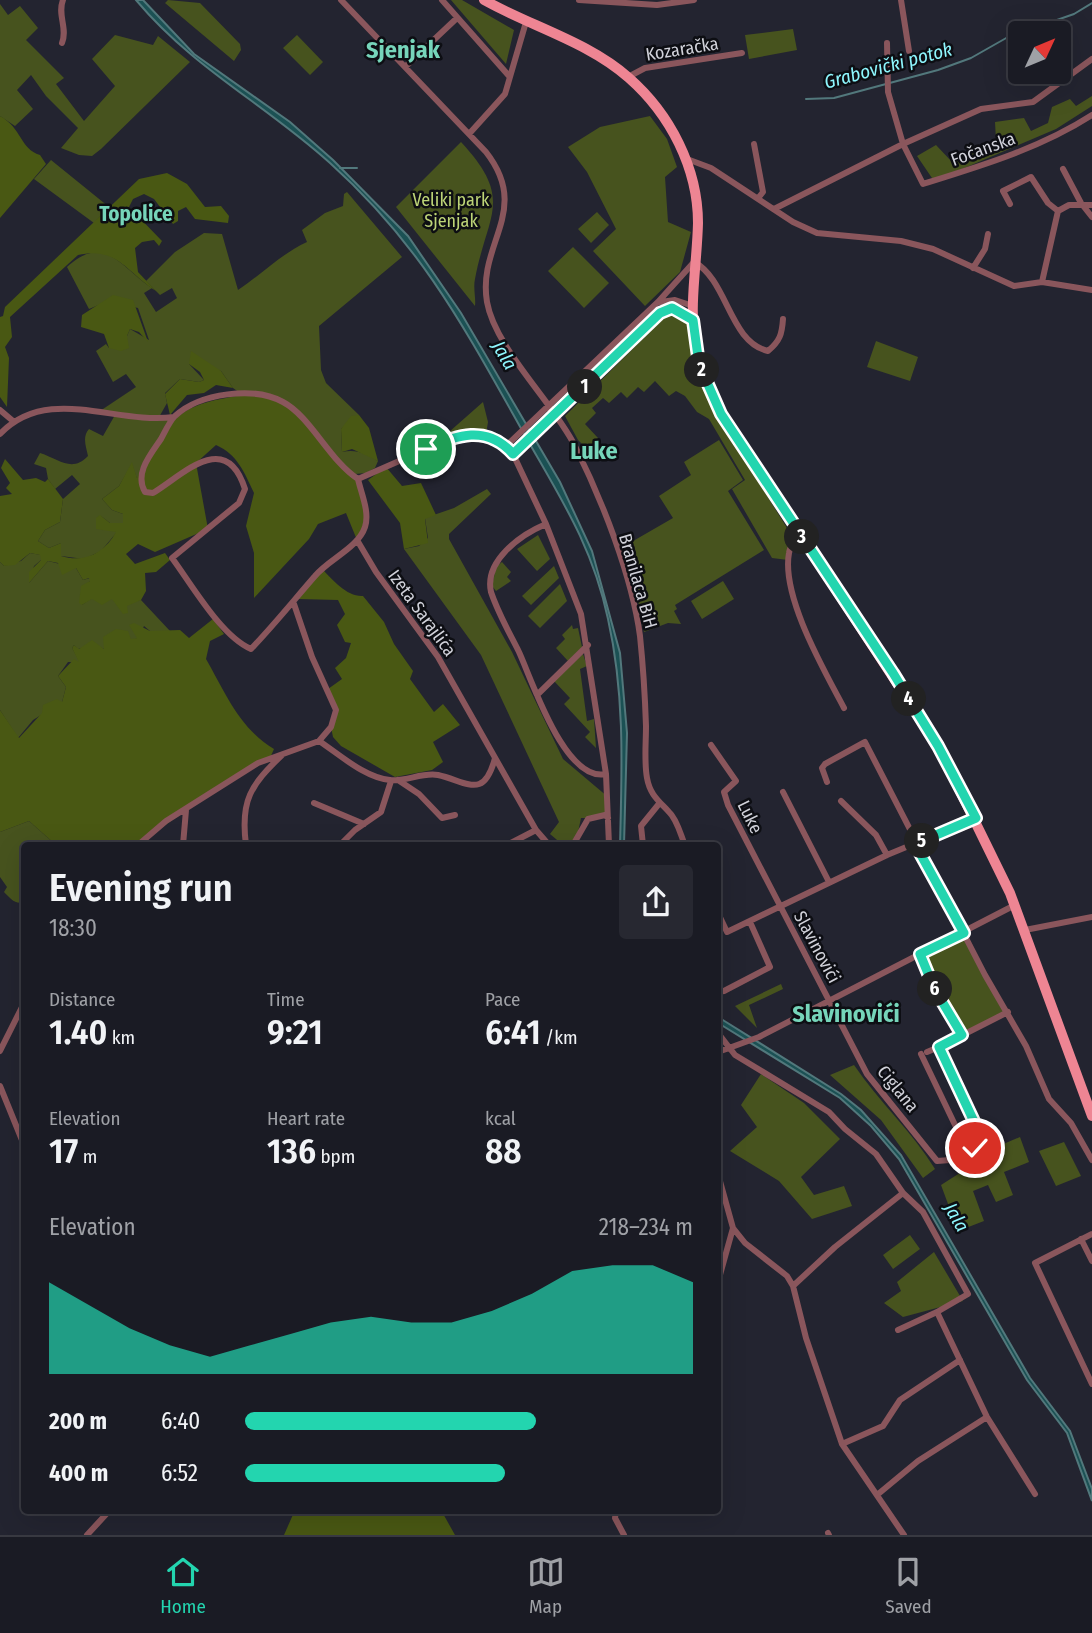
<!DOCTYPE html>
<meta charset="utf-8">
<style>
body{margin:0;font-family:"Fira Sans Condensed",sans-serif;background:#272831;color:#f1f3f6;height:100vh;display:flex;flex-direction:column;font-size:26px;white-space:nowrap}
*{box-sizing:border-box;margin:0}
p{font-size:23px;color:#9fa1a6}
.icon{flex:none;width:38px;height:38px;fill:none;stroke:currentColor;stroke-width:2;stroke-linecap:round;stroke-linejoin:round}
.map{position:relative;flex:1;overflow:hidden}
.sheet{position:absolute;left:21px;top:842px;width:700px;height:672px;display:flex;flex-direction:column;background:#1a1b24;border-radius:7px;box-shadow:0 7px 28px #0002,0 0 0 2px #383941}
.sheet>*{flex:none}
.needle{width:46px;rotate:46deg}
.controls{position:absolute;left:1008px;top:21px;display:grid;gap:14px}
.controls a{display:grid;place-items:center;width:63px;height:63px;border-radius:7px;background:#1a1b24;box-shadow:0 7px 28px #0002,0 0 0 2px #383941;font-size:35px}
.pin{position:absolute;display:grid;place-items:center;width:60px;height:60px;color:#fff;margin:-30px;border:4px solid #fff;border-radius:50%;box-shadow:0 2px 7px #0007}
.km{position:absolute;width:35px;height:35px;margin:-18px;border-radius:50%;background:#222;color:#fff;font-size:19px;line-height:35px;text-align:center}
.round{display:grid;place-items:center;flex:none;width:74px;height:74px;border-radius:7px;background:#272831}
.overview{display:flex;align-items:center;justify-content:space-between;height:119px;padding:0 28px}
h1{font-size:38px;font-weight:600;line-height:52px}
.stats{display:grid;grid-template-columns:repeat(3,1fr);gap:10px;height:119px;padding:7px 28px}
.stats div{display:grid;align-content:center}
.stats b{font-size:35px;font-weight:600}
.stats small{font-size:19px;font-weight:400}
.stats p{font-size:19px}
.chart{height:196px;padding:14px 28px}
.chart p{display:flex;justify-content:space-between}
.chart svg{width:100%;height:126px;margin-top:7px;fill:#23d5af;opacity:.7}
ul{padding:0 28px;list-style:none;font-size:23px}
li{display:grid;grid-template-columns:112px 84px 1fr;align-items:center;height:52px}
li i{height:18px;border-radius:9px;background:#23d5af}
.tab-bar{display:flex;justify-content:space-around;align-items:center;height:98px;border-top:2px solid #383941;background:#1a1b24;font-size:19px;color:#9fa1a6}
.tab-bar a{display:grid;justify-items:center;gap:4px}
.tab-bar .on{color:#23d5af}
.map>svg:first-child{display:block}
</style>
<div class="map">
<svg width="1092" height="1535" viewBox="0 0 1092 1535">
<rect width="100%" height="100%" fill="#232430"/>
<path fill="#47531e" d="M168 0 200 3 240 44 241 50 234 61 165 3Z
M451 0H462L514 30 506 64Z
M0 4 8 15 20 6 38 28 26 40 64 78 56 84 84 121 115 86 92 59 115 35 153 45 158 36 190 62 101 149 92 156 79 155 61 148 78 128 46 96 31 75 17 90 33 109 15 126 0 116Z
M793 29 797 50 749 59 745 35Z
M297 35 323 62 310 75 283 48Z
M1092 96V106L1056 129 934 181 917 156 936 145 953 163 967 151 996 140 995 122 1024 118 1031 131 1048 123 1052 107 1070 99 1076 106Z
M650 116 667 139 677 167 665 177 668 222 691 232 680 272 645 306 593 251 616 229 587 172 568 147 600 127Z
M461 142C515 200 487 214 475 279 473 288 476 298 475 306L396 207Z
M51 160 109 207 94 223 34 179Z
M347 192 402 257 319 326 321 370 326 383 359 415 341 429 342 452C356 449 365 453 378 461L375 468 366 473 355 474 233 388 221 371 189 364 204 380 199 382 180 379 165 393 167 403 158 419 174 417 137 479 132 464 119 486 102 499 112 510 123 514V523H110L101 516 110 529 117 532 101 551 84 559 61 556V543L49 548 38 541 45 530 60 522 63 499 80 484 72 475 55 489 48 479 46 468 34 464 40 453C59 459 72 473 88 456 86 446 82 437 89 429L103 436 115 415 100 411 136 387 126 374 113 382 96 351 106 344 109 348 127 336 130 329 149 340 138 308 108 301 89 309 67 267C105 232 121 268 152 288L144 293 156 312 177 298 172 288 160 295 146 281 175 252 204 233 222 234 238 290C262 274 281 254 307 242L302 230 325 213 343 206 344 194Z
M597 212 609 225 591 243 578 229Z
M573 247 609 283 584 308 548 271Z
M669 313 680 314 688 322 691 344 731 438 792 536 788 560 772 558 732 489 745 480 709 419 697 412 685 396 676 391 669 396 655 381 644 392 638 387 627 398 621 392 609 403 603 398 592 408 596 413 585 424 598 438 595 443 600 455 597 459 578 440 565 416Z
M876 341 918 357 910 381 867 367Z
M483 402 488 422 486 434 465 431 449 432Z
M719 440 743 480 728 491 764 550 675 605 677 609 674 611 681 624 668 623 644 632 638 600 621 548 673 518 659 496 691 475 684 462Z
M487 489 491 494 449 534V539L512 652 563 759 608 797V818H581L576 842 563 845 550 834 559 822 481 655 404 549 419 546 428 538 425 518 454 508Z
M538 535 550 559 537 571 517 549Z
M30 553 41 555V560L34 566 29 583 48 561 76 568 83 580 90 578V581L86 586 82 605 92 598H112C124 610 128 601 141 600L170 631H150L144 626 138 638 104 649 96 645 78 649 74 645 72 648 80 662H68L58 676 66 687 62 702 33 720 18 738 0 710V562L4 566 21 561Z
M502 562 511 572 507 577 511 581 496 591 492 586 496 567Z
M554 566 559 578 531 605 522 596Z
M723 581 734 599 702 619 691 601Z
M560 584 567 601 540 628 528 616Z
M572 625 573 629 578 628 582 647 568 661 556 648 565 639 562 635Z
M583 654 587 666 580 669 587 721 594 719 596 748 585 737 590 732 564 704 570 698 554 681Z
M29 821 56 845 21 847 24 902C15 905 10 898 4 892L7 887 0 877V832Z
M964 933 1008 1012 962 1035 934 988 920 954Z
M781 984 783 989 749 1005 757 1028 735 1006Z
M854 1065C879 1102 912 1131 935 1169L923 1178 881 1120 830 1075Z
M761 1074 804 1103 840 1139 801 1177 814 1195 844 1186 852 1206 812 1219 779 1181 730 1151 757 1127 741 1105Z
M1020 1137 1029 1162 1004 1172 1013 1195 996 1202 988 1185 973 1191 984 1221 958 1231 941 1185 977 1162 987 1151Z
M1064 1142 1081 1176 1056 1186 1039 1151Z
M910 1235 920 1249 893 1269 883 1255Z
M934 1252 963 1301 903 1317 884 1303 901 1291 897 1282Z"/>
<path fill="#495813" d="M0 116C22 128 20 149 40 155L46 164 0 218Z
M167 173 187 184 205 207 221 206 229 216 228 223 195 219 186 207 178 211V221L173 224 154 199 144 194 133 199 129 207 162 241 159 246 154 240 142 242 135 248 138 272 156 291C126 272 117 246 78 255L10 317 12 337 5 347 9 358 7 407 0 397V317L3 316 5 307 139 179Z
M113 295 133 300 148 342 139 332 130 329 127 336 129 348 121 351 109 348 104 334 81 327 82 315Z
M191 351 221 371 233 388 216 385 204 393 187 395 170 415 165 394 180 379 199 382 204 380 200 372 189 364Z
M250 394 284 402 358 479 366 518 357 540 346 513 318 524 309 539 254 598V553L246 526 254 493C244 472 238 455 216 445L196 463 208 529 155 552 138 544 126 554 135 564 165 553 170 560 156 572 145 573 146 591 141 600 127 606 128 613 123 614 112 599 102 605 92 599 82 605 79 603 81 586 90 581 89 578 83 580 76 568 62 575 58 563 48 561 29 583V572L41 560 40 555 30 553 15 565 4 566 0 562V496L12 494 6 488 10 483 1 468 5 459 23 480 36 478 45 482 48 479 63 499 60 522 45 530 38 541 49 548 61 543V556C84 563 104 554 116 532L96 529V518L100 515 110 523H123V514L112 510 102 499 119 486 132 462 137 478C174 414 174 405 250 394Z
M359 415 369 428 378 461 352 449 342 452 341 429 351 416Z
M386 467 402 486 421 483 436 515 425 519 428 543 404 549 400 523 368 480Z
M322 569C333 580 347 597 363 596L384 622 394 644 413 671 410 679 434 712 443 704 460 725 433 742 443 762 432 770 395 777 341 746 333 737 331 727 336 710 328 689 342 679 335 668 346 658 351 643 345 642 337 625 345 614 338 600 298 599Z
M213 619 224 634 210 641 206 659C225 692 239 728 274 749L270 758 186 810 138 845H56L29 821 0 832V710L19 738 42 713 43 705 57 699 62 702 66 687 58 676 74 659 79 662 72 648 74 645 79 649 92 640 104 649 103 637 116 629 128 631 131 639 137 638 129 625 134 623 150 631 180 630 189 638Z
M295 1510H441L455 1535H284Z"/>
<path fill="#1b5154" stroke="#52787c" stroke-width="2" d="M136 0H143L194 54 290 122 333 160 408 236 461 313 560 482 592 551 620 653 627 733 624 845H620C622 768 625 695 608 619 592 544 559 496 523 432 464 327 421 245 330 163 265 104 194 69 136 0Z
M718 1017 841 1094 861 1110 901 1155 1030 1378 1070 1431 1092 1489V1501L1067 1433 1027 1380 899 1159 871 1126 840 1098 723 1026 718 1022Z"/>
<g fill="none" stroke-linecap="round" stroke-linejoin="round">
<path stroke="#52787c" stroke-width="2" d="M806 99 834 98 938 70 971 58 1008 37 1074 14 1092 3
M340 168H357"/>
<path stroke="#8a565c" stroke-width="6" d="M341 0 486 152C532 211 477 243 487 302 495 348 553 402 575 446 602 500 632 576 640 636 643 665 645 696 646 726 646 743 644 762 647 778 650 795 659 801 669 812 677 819 681 836 685 845
M442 0 509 76
M579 0 657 5 694 0
M901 0 909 51
M62 43C68 28 57 15 63 0
M1092 59 1033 102 981 109 903 144 923 184C981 166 1041 148 1092 115
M405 67 457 18
M628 77 645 68 742 53
M469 134 505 94 526 22
M754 144 763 192 759 197
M687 159 711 168 793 222 817 233 901 241 933 249 1014 286 1042 282 1092 290
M1063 169 1081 203 1092 217
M1010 204 1003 191 1031 177 1048 203 1058 211
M774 209 903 144 888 92 887 43
M973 268 985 249 988 234
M1042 282 1058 211 1069 205H1092
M661 302 675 300 693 306
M0 410 13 421
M0 434C48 384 115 425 174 417
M506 446 658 302 694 262C728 280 729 342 768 351 780 341 782 334 783 319
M513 454 660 313 672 308 692 318
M358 479C329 460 311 417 283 402 254 386 200 393 175 416 169 422 165 432 161 439 151 454 134 473 145 492L153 493C184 474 226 429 245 489L239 503 172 558C192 585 221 636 251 649 274 625 294 600 315 576 329 559 358 548 365 527 370 512 361 493 358 479L461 434 494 441 506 446 513 454 546 524 581 614 606 774 609 845
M546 524C520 535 484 561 491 592 498 613 509 632 519 652 532 680 565 783 606 774
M797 533C795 539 790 546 789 553 781 596 824 670 844 708
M357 540 376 572 438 657 536 830 549 845
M537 695 588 645
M319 741C339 754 365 778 390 780 406 782 422 772 438 775 468 782 484 800 495 758
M711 745 736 781 724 792 728 805 867 1074 937 1161 950 1160 976 1148 978 1130 939 1047 1008 1012
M398 780 419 794 442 818 455 815
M827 782 822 768 825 764 865 742 985 975 1026 1046 1049 1099 1071 1123 1092 1160
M783 792 829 882
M841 801 876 835 887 855
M314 803 364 824
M138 845 166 821 258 763 319 741 331 727 336 710 312 657 294 604
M183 845 186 810
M246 845C240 800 251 785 282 755
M340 845 355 830 381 812 391 781
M507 845 536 830
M573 845 588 819 605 815 608 818
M643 845 641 826 658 805
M718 913 727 932 887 855 974 819
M1025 930 1092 917
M920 954 934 988 962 1035
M724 991 770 967 750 922
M718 1033 735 1055 829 1112 845 1129 876 1154 903 1193 923 1212 968 1294 937 1312 987 1417 1035 1494
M0 1051 24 1003
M718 1052 759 1037 1015 905
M927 1052 939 1047
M921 1054 968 1152
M0 1086 24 1145
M718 1174 733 1228 745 1243 787 1276 793 1286 806 1338 842 1444 904 1535
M1092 1234 1035 1263 1092 1384
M1081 1239 1092 1261
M718 1282 733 1228
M793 1286 835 1247 903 1193
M898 1330 937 1312
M842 1444 883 1426 900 1400 960 1360
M877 1495 918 1461 987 1417
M616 1510 615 1518 624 1535
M828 1533 829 1535
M87 1535 110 1510"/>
<path stroke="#ee8593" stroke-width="10" d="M484 0C530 26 589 42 629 78 670 114 698 168 698 223 697 264 689 303 695 345 699 369 711 392 721 414L938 746 1010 893 1092 1116"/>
</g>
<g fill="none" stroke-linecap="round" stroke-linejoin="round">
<g stroke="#fff" stroke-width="14">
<path id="route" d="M426 449C456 435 487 424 513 454L660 313 672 308 693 320 699 364 721 414 893 673 938 746 976 818 915 844 964 933 920 954 934 988 962 1035 939 1047 978 1130 975 1148"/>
</g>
<use href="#route" stroke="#23d5af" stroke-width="9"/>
</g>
<g text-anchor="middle" stroke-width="5" stroke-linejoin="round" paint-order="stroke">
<g font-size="18" fill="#d1d2da" stroke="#0d0e13">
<text transform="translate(682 49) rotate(-9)" y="6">Kozaračka</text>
<text transform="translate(983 149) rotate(-20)" y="6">Fočanska</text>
<text transform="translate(638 581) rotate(74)" y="6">Branilaca BiH</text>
<text transform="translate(422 613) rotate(54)" y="6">Izeta Sarajlića</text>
<text transform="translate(750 817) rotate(64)" y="6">Luke</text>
<text transform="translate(817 947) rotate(62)" y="6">Slavinovići</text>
<text transform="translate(898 1089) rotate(51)" y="6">Ciglana</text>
</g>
<g font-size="18" fill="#bdd477" stroke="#0d0e13">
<text x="451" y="206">Veliki park<tspan x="451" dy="21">Sjenjak</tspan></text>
</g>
<g font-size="19" font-style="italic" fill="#8ef7fe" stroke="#0d0e13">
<text transform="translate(888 65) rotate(-15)" y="7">Grabovički potok</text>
<text transform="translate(505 355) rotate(60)" y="7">Jala</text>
<text transform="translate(957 1217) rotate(60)" y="7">Jala</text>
</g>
<g font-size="21" font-weight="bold" fill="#76d5ba" stroke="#0d0e13">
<text x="136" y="221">Topolice</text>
</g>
<g font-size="24" font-weight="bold" fill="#76d5ba" stroke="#0d0e13">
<text x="403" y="58">Sjenjak</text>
<text x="594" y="459">Luke</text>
<text x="846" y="1022">Slavinovići</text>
</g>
</g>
</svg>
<div class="controls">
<a><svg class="needle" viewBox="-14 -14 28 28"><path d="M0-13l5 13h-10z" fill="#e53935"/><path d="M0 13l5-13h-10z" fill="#9fa1a6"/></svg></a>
</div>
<div class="pin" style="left:426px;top:449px;background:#1e9e55"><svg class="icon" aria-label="arrive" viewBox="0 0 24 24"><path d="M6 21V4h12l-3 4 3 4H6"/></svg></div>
<div class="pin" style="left:975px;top:1148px;background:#d93025"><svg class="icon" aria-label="check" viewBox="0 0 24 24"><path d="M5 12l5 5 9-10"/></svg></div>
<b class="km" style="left:585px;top:387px">1</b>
<b class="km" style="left:702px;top:370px">2</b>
<b class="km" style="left:802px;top:537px">3</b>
<b class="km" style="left:909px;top:699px">4</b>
<b class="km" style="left:922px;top:841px">5</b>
<b class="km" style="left:935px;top:989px">6</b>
<section class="sheet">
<div class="overview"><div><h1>Evening run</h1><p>18:30</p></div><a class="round"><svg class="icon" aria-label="share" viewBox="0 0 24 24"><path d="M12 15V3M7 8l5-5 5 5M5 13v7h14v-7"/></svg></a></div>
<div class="stats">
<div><p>Distance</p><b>1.40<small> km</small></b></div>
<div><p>Time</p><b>9:21</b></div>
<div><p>Pace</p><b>6:41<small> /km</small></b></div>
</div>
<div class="stats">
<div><p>Elevation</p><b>17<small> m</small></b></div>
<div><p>Heart rate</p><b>136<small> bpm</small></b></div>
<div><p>kcal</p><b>88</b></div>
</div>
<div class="chart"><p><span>Elevation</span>218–234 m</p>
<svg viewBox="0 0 160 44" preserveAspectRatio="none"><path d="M0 44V12L10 20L20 28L30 34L40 38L50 34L60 30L70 26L80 24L90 26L100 26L110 22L120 16L130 8L140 6L150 6L160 12V44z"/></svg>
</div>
<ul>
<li><b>200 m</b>6:40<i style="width:65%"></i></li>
<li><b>400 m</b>6:52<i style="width:58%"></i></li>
</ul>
</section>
</div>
<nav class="tab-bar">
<a class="on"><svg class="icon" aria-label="home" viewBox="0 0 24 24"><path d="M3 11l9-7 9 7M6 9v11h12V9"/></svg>Home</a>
<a><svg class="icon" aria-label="map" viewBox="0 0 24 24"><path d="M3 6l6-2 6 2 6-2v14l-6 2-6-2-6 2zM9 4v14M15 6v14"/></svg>Map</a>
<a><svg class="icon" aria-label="saved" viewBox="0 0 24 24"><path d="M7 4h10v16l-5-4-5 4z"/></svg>Saved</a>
</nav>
